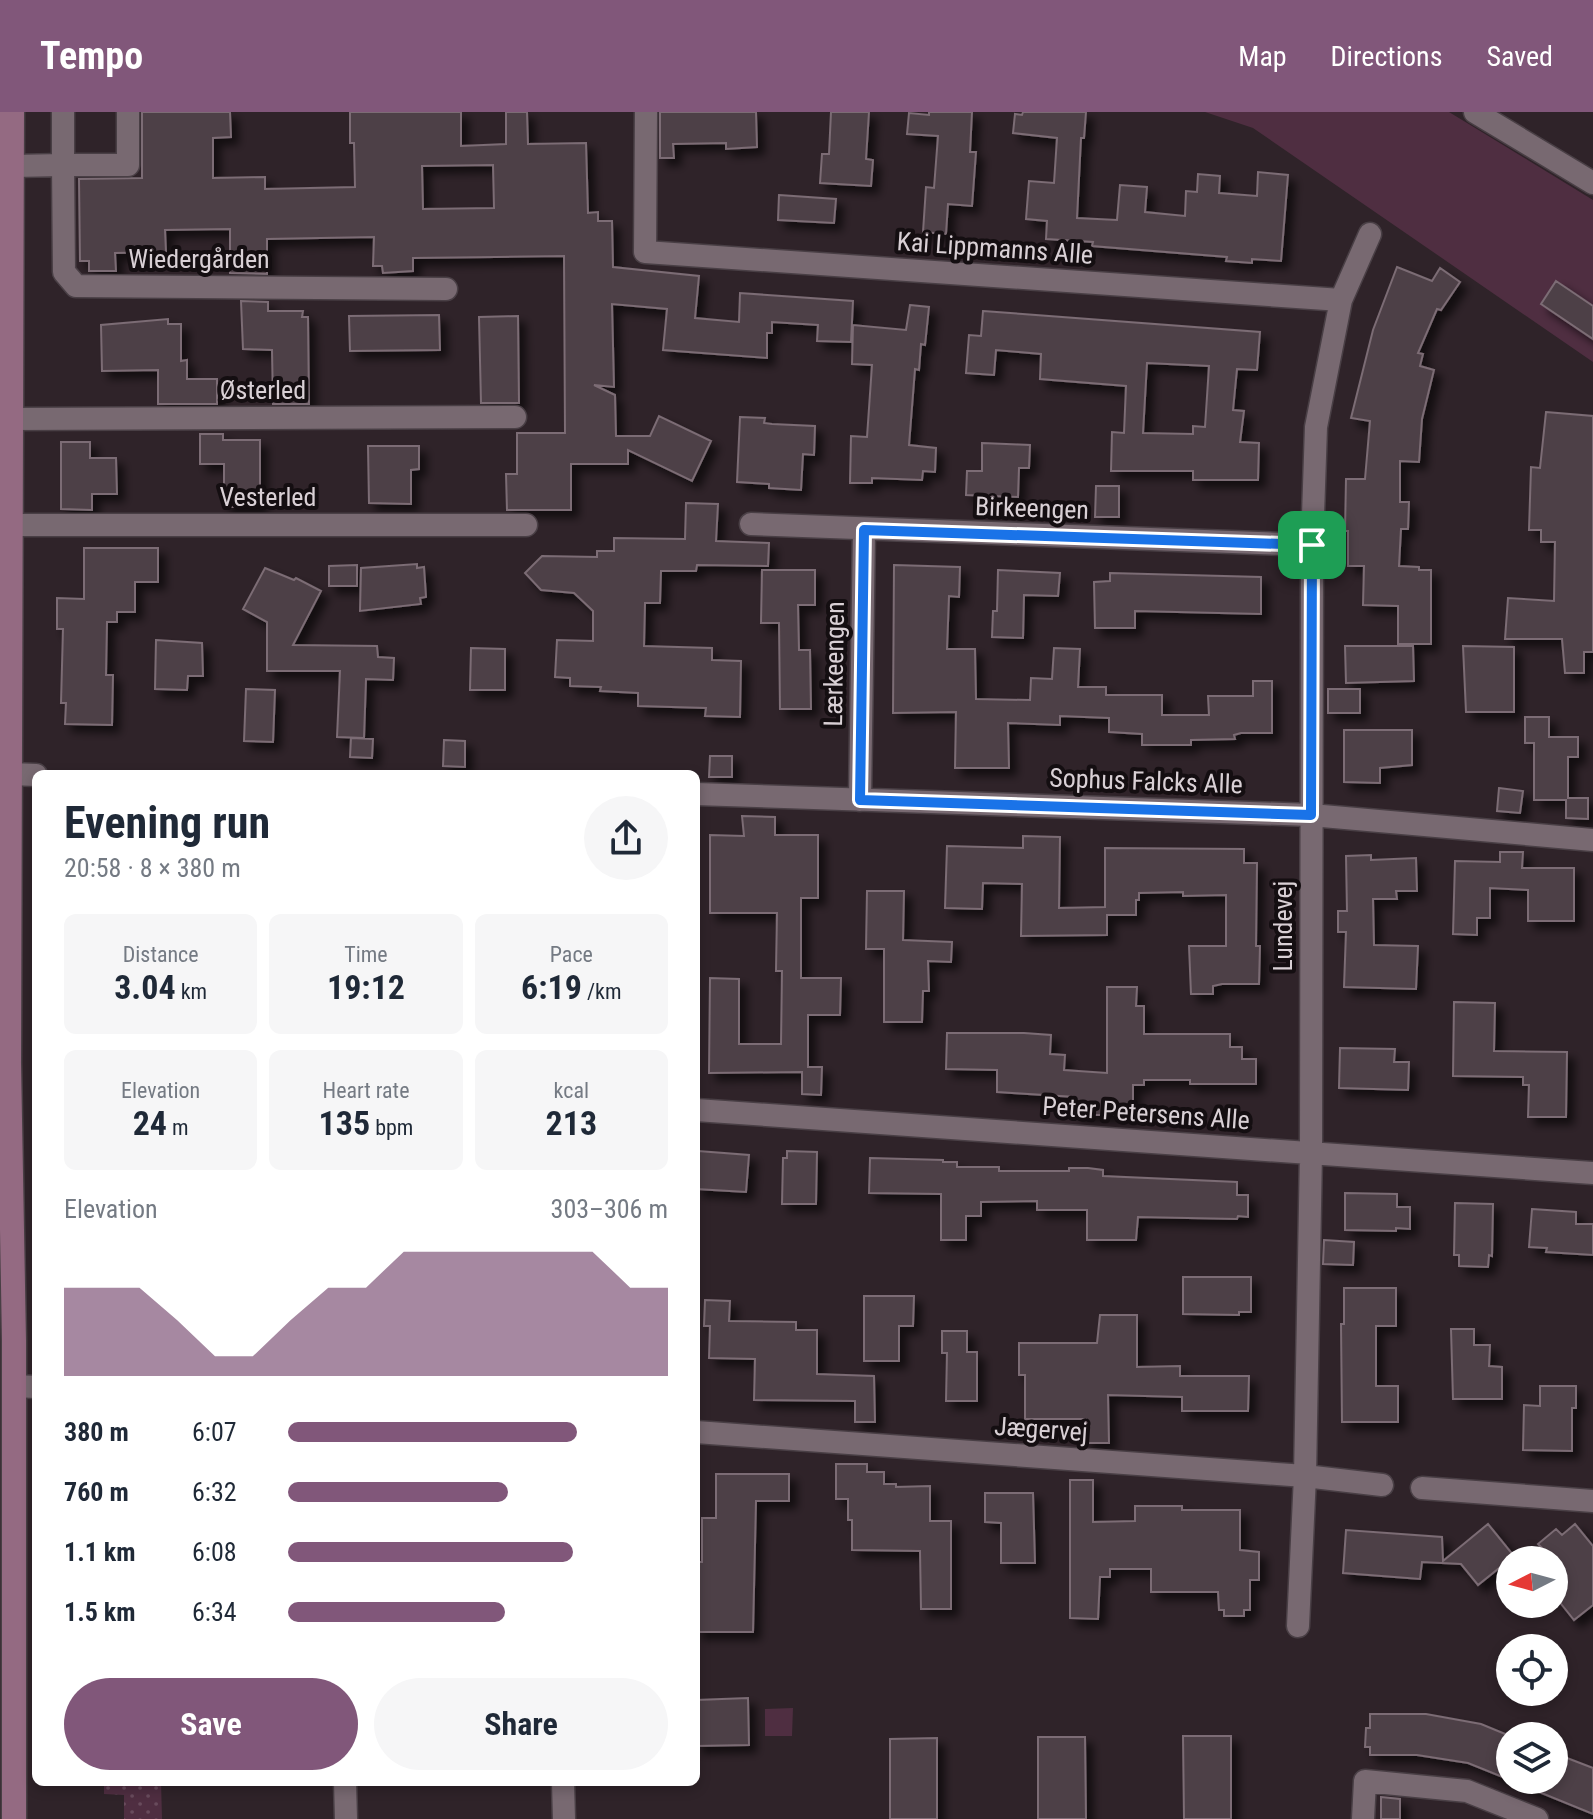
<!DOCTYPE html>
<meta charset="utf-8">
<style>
body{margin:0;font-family:"Roboto Condensed",sans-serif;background:#f6f6f7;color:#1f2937;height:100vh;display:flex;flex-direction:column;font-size:30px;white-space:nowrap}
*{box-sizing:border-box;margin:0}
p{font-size:26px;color:#747a83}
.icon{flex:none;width:44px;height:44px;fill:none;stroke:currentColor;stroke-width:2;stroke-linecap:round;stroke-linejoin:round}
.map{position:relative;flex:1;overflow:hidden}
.sheet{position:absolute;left:32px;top:658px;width:668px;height:1016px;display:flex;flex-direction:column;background:#fff;border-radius:12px;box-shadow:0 4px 12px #0003}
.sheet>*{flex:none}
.needle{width:52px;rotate:264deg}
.fabs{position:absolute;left:1496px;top:1434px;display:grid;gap:16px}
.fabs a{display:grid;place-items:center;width:72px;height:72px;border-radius:50%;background:#fff;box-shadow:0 4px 12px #0003;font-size:40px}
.pin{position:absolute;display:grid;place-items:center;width:68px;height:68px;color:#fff;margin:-34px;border-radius:16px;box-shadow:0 4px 12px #0006}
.round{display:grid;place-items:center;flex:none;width:84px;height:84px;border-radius:42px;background:#f6f6f7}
.head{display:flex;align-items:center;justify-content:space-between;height:136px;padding:0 32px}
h1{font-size:44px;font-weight:700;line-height:60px}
.metrics{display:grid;grid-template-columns:repeat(3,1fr);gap:12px;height:136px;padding:8px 32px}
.metrics div{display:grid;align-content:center;border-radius:12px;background:#f6f6f7;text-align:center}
.metrics b{font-size:34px;font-weight:700}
.metrics small{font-size:22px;font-weight:400}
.metrics p{font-size:22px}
.chart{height:224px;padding:16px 32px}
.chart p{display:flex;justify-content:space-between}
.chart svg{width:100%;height:144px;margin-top:8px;fill:#81577a;opacity:.7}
.button{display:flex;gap:16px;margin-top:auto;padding:16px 32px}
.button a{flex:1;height:92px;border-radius:48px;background:#81577a;color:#fff;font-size:32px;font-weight:700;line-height:92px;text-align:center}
.button a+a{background:#f6f6f7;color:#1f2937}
ul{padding:0 32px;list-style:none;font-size:26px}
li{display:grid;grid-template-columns:128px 96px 1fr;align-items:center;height:60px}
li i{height:20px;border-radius:10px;background:#81577a}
header{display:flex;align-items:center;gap:48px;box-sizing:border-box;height:112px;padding:0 40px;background:#81577a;color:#fff}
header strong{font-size:38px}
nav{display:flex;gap:44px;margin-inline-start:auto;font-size:28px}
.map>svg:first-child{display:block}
</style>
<header>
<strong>Tempo</strong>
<nav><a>Map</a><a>Directions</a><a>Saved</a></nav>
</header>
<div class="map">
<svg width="1593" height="1707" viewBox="0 0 1593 1707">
<defs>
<pattern id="grass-dots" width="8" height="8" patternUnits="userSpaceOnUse" patternTransform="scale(2)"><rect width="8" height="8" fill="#4f2e41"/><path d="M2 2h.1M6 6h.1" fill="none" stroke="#684b5c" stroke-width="1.8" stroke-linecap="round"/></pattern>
<filter id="shadow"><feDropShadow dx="7" dy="7" stdDeviation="4" flood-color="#0009"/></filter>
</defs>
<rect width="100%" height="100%" fill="#2f2329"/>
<path fill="url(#grass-dots)" d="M104 1670H161L162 1707H124V1683L104 1682Z"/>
<path fill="#4f2e41" d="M1205 0H1449L1593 88V250L1253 16Z
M793 1596 792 1624H765V1597Z"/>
<path fill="#4e4047" stroke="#7b6c74" stroke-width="2" fill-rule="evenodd" filter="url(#shadow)" d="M142 0H230L231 25 213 26V66L265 65V77L355 75 354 31H350V0H461V34L506 32V0H527L528 32 586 31 588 101 598 100V109H612L613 155 699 164 695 206 739 210 740 181 853 189 851 230 817 229 818 213 772 210V221H767V246L663 238 667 197 612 192 614 275 594 273 615 283 616 324H650L659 304 711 329 692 369 628 338V352H571V398H507L506 362H517V321H565L564 144 413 146V159L383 161 382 154H373L374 125 267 127V162L230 161V117L165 118 166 140 115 141 116 159H89V149H80L79 67 142 66ZM493 53 494 96 423 97 422 54Z
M660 0H756L757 35 726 37V31L673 32 674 46H660Z
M831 0H869L866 47 873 48 871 74 820 71 822 42H829Z
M929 0H972L970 40H976L972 94 948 92 946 122 923 120 926 75 934 76 938 24 907 22 909 1 929 3Z
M1023 0H1086L1084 26H1081L1077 106 1117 108 1120 73 1147 75 1145 100 1185 104 1186 79 1197 80 1198 62 1220 64 1219 81 1257 84 1258 60 1288 63 1281 149 1252 147V151L1226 149 1227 145 1092 134 1093 130 1046 127 1047 109 1026 107 1029 69 1054 71 1057 26 1013 21 1015 2 1022 3Z
M779 83 836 87 834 111 778 108Z
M1397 155 1432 169 1440 156 1460 170 1441 198 1437 197 1418 241 1423 242 1420 254 1434 258 1422 307 1419 350 1400 349V390H1409L1408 417H1401L1399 454 1419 455V458H1431V532H1398V494L1363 493 1364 454H1348V419H1345L1346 367H1365L1370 309 1351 306 1373 218Z
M1556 169 1593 194V227L1541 192Z
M241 189 268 190V199H303L302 205H308L309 292H273L272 238 243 237Z
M910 193 929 195 925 233 921 232 919 258 915 257 909 333 936 336 935 360 923 359 922 368 872 366V371H850L851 324 867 325 872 253 852 252 853 213 906 218Z
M983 199 1260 220 1257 258 1237 257 1233 298 1244 299 1240 330 1259 331 1258 368H1193V359H1111L1112 320 1124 321 1126 274 1040 267 1041 242 996 238 994 263 966 261 969 223 981 224ZM1147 251 1209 254 1205 315 1193 314V322L1143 321Z
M439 203 440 238 350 239 349 204Z
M518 204 519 291H481L479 205Z
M168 207V212H181V249L187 248V267H217V292H158V258L102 259 101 213Z
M1546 300 1593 304V540H1584V561H1565L1562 527H1505L1508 486 1554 489 1555 430H1541V418H1529L1531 355 1540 356Z
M740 305 765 306 764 311 772 312 815 314 814 343 803 342 801 378 769 376V372L737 370Z
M200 322H223V328H260V395H224V352H200Z
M61 330H90V346H116L117 382H92V398L61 397Z
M982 331 1030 333 1029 356H1019L1018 385 966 383 967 359H982Z
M368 334H419V357L411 358V392L369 391Z
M1096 374H1119V405H1095Z
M686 391 718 392 716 429 769 431 768 454 697 453 696 459H661L660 491H645L644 534 712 536V548L741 549 740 605 705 604 706 596 638 594V581L600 579 601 575 570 574V566L555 565 557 528 593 529V499L574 481 541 478 525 461 542 444 597 445V439H614V426L685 427Z
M84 436H158V470H135V500H117V510H107L106 563H113L112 613 65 612 66 591H61L63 517H57V486L84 487Z
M417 452V456L424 455 426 485 420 486 421 492 360 499 361 456Z
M357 453V474H329V454Z
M894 453 960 455 959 485 949 484 947 537H975L976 587 1030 588 1031 566 1052 567 1054 536 1080 537 1078 575H1106V583H1162V603H1209L1208 584H1253V569H1272V621H1241L1234 623 1235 627 1191 628V633H1142V622L1109 620V606L1060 604V613L1008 611 1009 656H955L956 600 893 601Z
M265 456 294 468 296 466 321 479 293 533 377 534 378 545 394 546 393 568 366 567 364 626 337 625 340 559H267V510L243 497Z
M762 458H815V493H798L799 538H810L811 597H780L779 511H761Z
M998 458 1060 461 1058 484 1024 483 1023 526 992 525 993 499H997Z
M1110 461 1261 465V502L1135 499V516H1095L1094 470 1110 469Z
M156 528 202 531 203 564H188L187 578 155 577Z
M1345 534H1413L1414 569 1346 571Z
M1463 534 1514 535V600H1466Z
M471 536 505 537V578H470Z
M246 577 275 578 273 630 244 629Z
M1328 577H1360V601H1328Z
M1525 605H1549V625H1578V645H1568V686H1588V707L1566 706V688H1534V631H1525Z
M1344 618H1412V653L1380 656V671L1344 670Z
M351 626 373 627 372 646 350 645Z
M444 628 465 629V655L443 654Z
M710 644H732V665H709Z
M1499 676 1523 679 1520 701 1497 699Z
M742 704 775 705V723H818V786H801V866H841L840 903H808V955H822L821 983 802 982V960L709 961 710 866 739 867V932H781L782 859H776L777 801H710V723L744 724Z
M1023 724 1060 725 1059 796 1105 795V736L1244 737V751H1257L1256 834H1260L1259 872H1222L1213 874V882H1191L1189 834H1226V783L1183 784V780L1139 781V788H1136V803H1107V823L1021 824 1022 772 983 771 982 797 945 796 947 734 1023 736Z
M1500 740H1523L1522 756H1574V809H1528V778L1490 776V806H1477V823L1453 822 1455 749 1500 750Z
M1371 743V748L1416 746 1417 779H1396L1397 787H1373L1374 833 1418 834 1416 877 1344 875 1346 820H1338V799H1347L1346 744Z
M867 779H904L903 828 952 830 951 850 928 849 929 879H923L922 910H884V837H866Z
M1107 875H1137L1136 894H1144V922H1230V935H1242V947H1256V972H1190V968H1144V973H1133V1003H1087L1074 1002 1075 985 997 980V958L946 957 947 921H1024L1051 923 1050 942 1065 943 1064 958 1107 961Z
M1454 890 1495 891 1494 939 1567 940 1566 1005H1528L1529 973H1523V965L1453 964Z
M1340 936 1395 937 1394 950H1409L1408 978 1339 976Z
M698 1039 749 1043 746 1080 696 1077Z
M787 1039 817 1040 816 1092H782L783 1046H787Z
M870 1046 943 1048V1050H957V1055H999V1059H1069V1056H1088L1103 1058V1064L1237 1070V1083H1248V1105L1238 1104 1237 1107 1138 1105 1136 1128H1087V1098H1037V1089L981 1090V1104H966V1128H941V1082L869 1081Z
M1345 1081 1397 1082V1095H1410V1117L1396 1116V1119L1345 1118Z
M1455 1091 1493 1092 1492 1144 1489 1143 1488 1155 1459 1154V1143H1454Z
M1532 1097 1576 1100V1112H1593V1143L1546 1140 1547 1136 1529 1135Z
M1324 1128 1354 1130 1353 1153 1323 1152Z
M1183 1165H1251V1200H1239V1203L1183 1202Z
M1344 1176H1396V1214H1376V1274H1398V1310H1342L1341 1212H1344Z
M864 1184H914L913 1214H899V1249H864Z
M705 1188 730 1189 729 1209 796 1210V1218H817V1262L874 1264 875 1310H855V1289L754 1288 755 1247 709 1246 710 1214H704Z
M1100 1203H1137V1255L1180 1254V1264H1249L1248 1299H1182V1285L1108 1283 1109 1331H1085L1086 1307H1025V1263H1019V1231H1097Z
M1451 1217H1474V1233H1490L1489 1254 1502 1255V1287H1453Z
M942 1219H967V1240H977V1289H946L947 1241H942Z
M1540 1274H1576V1296H1572V1339L1523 1338 1524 1293 1540 1294Z
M836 1352H867V1360H884V1372H896V1375L930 1374V1409H951V1497H921L920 1439 852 1438V1408H848V1387H836Z
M716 1362H789V1389H756L753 1520H696V1500H699V1450H702V1406H716Z
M1070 1368H1093V1410L1135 1409V1394H1182V1398H1240V1438L1259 1440V1468H1250V1498H1244V1504H1224V1498H1219L1218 1480H1151V1457H1110V1465H1100L1098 1507 1070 1506Z
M985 1381H1033L1035 1451H1001V1411L985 1410Z
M1488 1412 1514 1444 1478 1473 1461 1452 1422 1450 1420 1467 1343 1461 1346 1418 1442 1425 1443 1449Z
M1575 1412 1593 1434V1493L1574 1508 1554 1483V1475L1566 1465 1554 1448 1538 1432 1556 1417 1562 1423Z
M748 1586 749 1633 696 1634V1588Z
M1370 1602H1426L1481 1612 1510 1624V1668L1468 1651 1417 1643H1370V1635H1365L1366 1616H1370Z
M1183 1624H1231V1707H1184Z
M1038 1625H1085L1086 1707H1038Z
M937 1626V1707H890V1627Z
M1554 1641 1593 1656V1702L1512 1669 1554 1668Z
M1381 1685 1400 1687V1707H1381Z"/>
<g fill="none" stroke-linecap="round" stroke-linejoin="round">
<g stroke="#493f45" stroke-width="25">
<path id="street" d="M63 0V53H128V0
M646 0 645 140 1341 188
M1475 0 1593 71
M13 54 63 53 64 160 76 174 446 177
M11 307 515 305
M751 412 1312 433
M10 413H526
M11 662 36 663
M696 682 1311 703 1593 728
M860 688 864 418
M696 998 1593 1061
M14 1274 36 1275
M696 1320 1305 1364 1382 1373
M1422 1376 1593 1389
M1298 1514 1305 1364 1311 1040 1312 433 1316 315 1341 188 1370 122
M345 1670 346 1707
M563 1670 564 1707
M1363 1707 1365 1669 1467 1679 1537 1707"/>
</g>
<g stroke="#493f45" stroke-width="27">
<path id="secondary" d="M12 0 9 951 14 1229V1707"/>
</g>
<use href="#street" stroke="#786971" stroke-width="22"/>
<use href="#secondary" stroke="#946a82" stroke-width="24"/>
</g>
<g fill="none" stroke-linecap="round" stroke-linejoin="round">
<g stroke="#fff" stroke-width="16">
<path id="route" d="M864 418 1312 433 1311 703 860 688Z"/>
</g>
<use href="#route" stroke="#1a73e8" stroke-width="10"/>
</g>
<g text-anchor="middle" stroke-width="8" stroke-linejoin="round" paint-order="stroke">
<g font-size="26" fill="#d9d0d5" stroke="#140e11">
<text transform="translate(995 136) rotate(4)" y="9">Kai Lippmanns Alle</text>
<text x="199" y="156">Wiedergården</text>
<text x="263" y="287">Østerled</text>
<text x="268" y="394">Vesterled</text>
<text transform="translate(1032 396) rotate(2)" y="9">Birkeengen</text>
<text transform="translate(834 552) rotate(-89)" y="9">Lærkeengen</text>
<text transform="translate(1146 669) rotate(2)" y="9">Sophus Falcks Alle</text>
<text transform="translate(1283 814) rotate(-90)" y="9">Lundevej</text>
<text transform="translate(1146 1001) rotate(4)" y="9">Peter Petersens Alle</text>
<text transform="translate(1041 1317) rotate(4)" y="9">Jægervej</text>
</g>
</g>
</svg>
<div class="fabs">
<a><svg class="needle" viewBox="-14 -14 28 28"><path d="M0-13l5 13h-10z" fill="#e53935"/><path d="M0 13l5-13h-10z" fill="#747a83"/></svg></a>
<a><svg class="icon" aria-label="locate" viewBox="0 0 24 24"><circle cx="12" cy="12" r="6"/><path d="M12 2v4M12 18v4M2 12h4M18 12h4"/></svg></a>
<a><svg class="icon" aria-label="layers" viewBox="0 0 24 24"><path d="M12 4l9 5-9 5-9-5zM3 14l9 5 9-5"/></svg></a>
</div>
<div class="pin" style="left:1312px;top:433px;background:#1e9e55"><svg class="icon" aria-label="arrive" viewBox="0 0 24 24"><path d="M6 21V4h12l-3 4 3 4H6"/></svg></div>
<section class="sheet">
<div class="head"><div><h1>Evening run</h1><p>20:58 · 8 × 380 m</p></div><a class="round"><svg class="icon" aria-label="share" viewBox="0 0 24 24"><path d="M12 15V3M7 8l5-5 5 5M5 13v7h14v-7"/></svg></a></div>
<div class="metrics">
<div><p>Distance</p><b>3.04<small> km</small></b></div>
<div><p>Time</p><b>19:12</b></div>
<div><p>Pace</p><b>6:19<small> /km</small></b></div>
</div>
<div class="metrics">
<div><p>Elevation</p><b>24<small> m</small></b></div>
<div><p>Heart rate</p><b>135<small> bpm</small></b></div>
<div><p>kcal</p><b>213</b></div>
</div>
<div class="chart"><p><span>Elevation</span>303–306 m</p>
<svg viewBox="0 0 160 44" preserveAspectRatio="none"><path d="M0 44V17L10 17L20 17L30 27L40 38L50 38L60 27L70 17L80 17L90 6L100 6L110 6L120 6L130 6L140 6L150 17L160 17V44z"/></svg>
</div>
<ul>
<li><b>380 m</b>6:07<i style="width:76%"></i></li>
<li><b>760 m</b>6:32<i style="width:58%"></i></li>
<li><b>1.1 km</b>6:08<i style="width:75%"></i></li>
<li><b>1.5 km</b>6:34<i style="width:57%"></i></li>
</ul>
<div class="button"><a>Save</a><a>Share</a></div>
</section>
</div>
